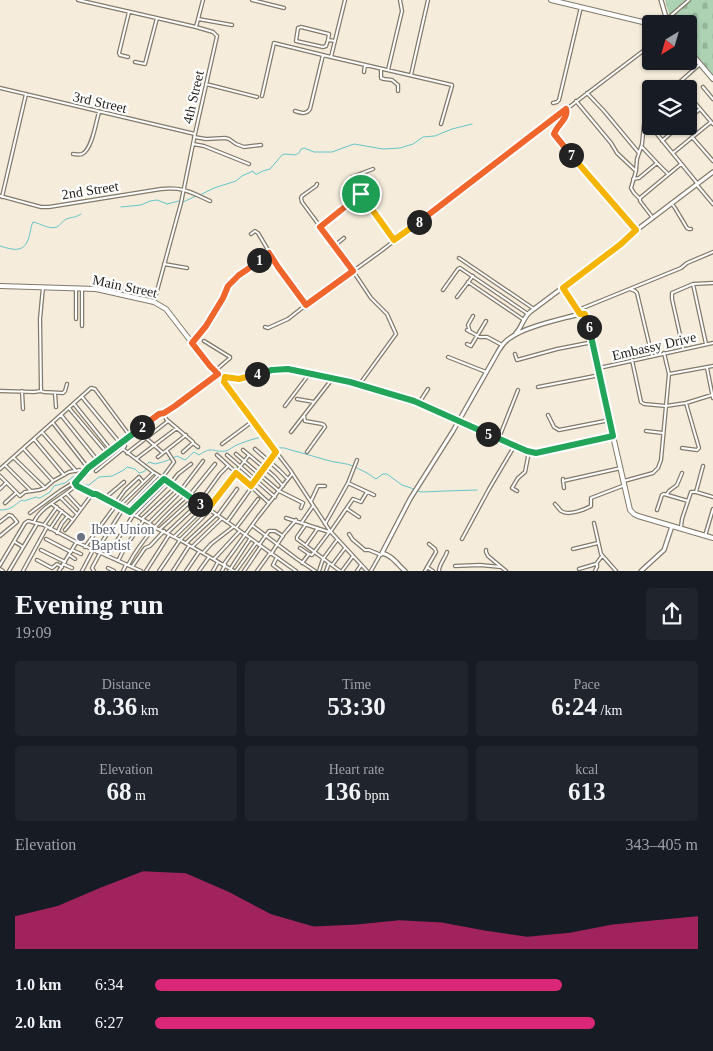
<!DOCTYPE html>
<meta charset="utf-8">
<style>
body{margin:0;font-family:"Times New Roman",serif;background:#20242c;color:#f1f3f6;height:100vh;display:flex;flex-direction:column;font-size:19px;white-space:nowrap}
*{box-sizing:border-box;margin:0}
p{font-size:16px;color:#9ea1a6}
.icon{flex:none;width:28px;height:28px;fill:none;stroke:currentColor;stroke-width:2;stroke-linecap:round;stroke-linejoin:round}
.map{position:relative;height:571px;overflow:hidden}
.panel{display:flex;flex-direction:column;background:#171b24;flex:1}
.panel>*{flex:none}
.needle{width:32px;rotate:217deg}
.buttons{position:absolute;left:642px;top:15px;display:grid;gap:10px}
.buttons a{display:grid;place-items:center;width:55px;height:55px;border-radius:5px;background:#171b24;box-shadow:0 1px 4px #0004;font-size:25px}
.pin{position:absolute;display:grid;place-items:center;width:42px;height:42px;color:#fff;margin:-21px;border:2px solid #fff;border-radius:50%;box-shadow:0 1px 5px #0007}
.km{position:absolute;width:25px;height:25px;margin:-12px;border-radius:50%;background:#222;color:#fff;font-size:14px;line-height:25px;text-align:center}
.round{display:grid;place-items:center;flex:none;width:52px;height:52px;border-radius:5px;background:#20242c}
.overview{display:flex;align-items:center;justify-content:space-between;height:85px;padding:0 15px}
h1{font-size:28px;font-weight:700;line-height:38px}
.stats{display:grid;grid-template-columns:repeat(3,1fr);gap:8px;height:85px;padding:5px 15px}
.stats div{display:grid;align-content:center;border-radius:5px;background:#20242c;text-align:center}
.stats b{font-size:25px;font-weight:700}
.stats small{font-size:14px;font-weight:400}
.stats p{font-size:14px}
.chart{height:140px;padding:10px 15px}
.chart p{display:flex;justify-content:space-between}
.chart svg{width:100%;height:90px;margin-top:5px;fill:#db2777;opacity:.7}
ul{padding:0 15px;list-style:none;font-size:16px}
li{display:grid;grid-template-columns:80px 60px 1fr;align-items:center;height:38px}
li i{height:12px;border-radius:6px;background:#db2777}
.map>svg:first-child{display:block}
</style>
<div class="map">
<svg width="713" height="571" viewBox="0 0 713 571">
<defs>
<pattern id="cemetery-stones" width="16" height="16" patternUnits="userSpaceOnUse" patternTransform="scale(1.25)"><rect width="16" height="16" fill="#acd1b3"/><path d="M2 7V4a2 2 0 0 1 4 0v3zM10 15v-3a2 2 0 0 1 4 0v3z" fill="#94b399"/></pattern>
</defs>
<rect width="100%" height="100%" fill="#f5ecdb"/>
<path fill="url(#cemetery-stones)" d="M665 0H713V75L689 47V24H672Z"/>
<g fill="none" stroke-linecap="round" stroke-linejoin="round">
<path stroke="#67c5ca" stroke-width="1" d="M200 195 214 188 236 181 242 176 253 171 255 174H257L263 171 270 169 282 155 285 154 295 155 299 153 301 149 304 148 314 152H332L354 144 383 149 400 148 413 144 423 137 435 136 452 129 472 124
M183 202 196 196
M121 207 141 205 150 201 157 200 167 204 179 201
M0 246C16 251 26 253 30 233 31 229 31 226 33 222 40 223 49 230 57 227 60 225 63 221 66 219 72 217 75 218 81 214
M267 440 268 443H270L279 448C285 447 289 450 295 451 307 454 318 458 330 461 338 463 346 463 353 466
M355 467 367 473 376 479 383 474H387L402 485 414 489
M79 481 85 485H89L99 477 112 476 124 470 127 467 135 469 139 473 143 472 146 470 145 466 149 462 155 464C163 462 170 460 177 456L185 460 194 452 199 455C214 445 212 453 226 451 230 450 233 446 237 445 243 442 259 437 264 437
M417 491 422 492 445 491 477 490
M0 510C12 510 13 506 22 500L24 501 36 497 38 498H40L50 492 54 486 65 483 74 476 78 478"/>
<g stroke="#827a6a" stroke-width="4.5">
<path id="minor" d="M78 0 196 27 213 32 217 36 195 134 181 203 154 302
M252 0 284 8
M345 0 331 57 452 85V86L441 124
M198 19 232 25
M667 19 689 0
M196 27 203 0
M328 40 326 46 323 47 296 41 298 28 301 27 329 34 328 40 335 41
M128 57 120 55 119 53 129 12
M135 62 145 64 157 18
M381 69V78L384 79 392 80 398 85V91
M388 70 402 11 400 0
M364 72 365 65
M411 75 428 0
M206 84 257 97
M678 84 682 89
M703 87 713 99
M0 88 195 134
M672 89 700 64
M587 93 604 111 639 153
M262 96 274 43 331 57
M689 96 713 124
M576 101 611 143 617 153 636 171
M553 103 557 102 559 100 581 7
M651 106 647 117 648 123 697 183
M566 109 567 115 554 132V135L635 230
M295 111C301 113 306 115 310 109L323 55
M689 118 700 109
M194 137 206 139 225 138 229 139 236 144 244 147 261 145
M692 137 713 161
M662 141 679 126
M193 144 204 146 249 164
M642 147 657 163
M673 153 711 122
M73 154C75 154 80 155 82 154 92 150 96 122 99 112
M373 169 352 177 351 180 395 240
M633 179 639 178 657 163 668 174
M317 184 316 186 302 196 301 198 302 202 353 271 371 298 387 314 396 334 359 385
M697 185 713 204
M0 196 41 207H49L161 189C184 187 190 192 210 201
M2 197 26 94
M640 199 634 193 631 188 636 171 637 159 642 144 644 125 645 123H648
M672 204 675 208 687 228 689 229H691
M653 218 640 201V198L681 164
M320 227 361 194
M251 234 255 231 258 233 278 267 306 305 381 251 585 95 651 45
M334 246 344 238
M459 258 534 309
M164 264 187 268
M468 282 524 320
M693 284 706 344
M563 289 580 314
M630 289 635 291 637 293 652 356
M443 290 458 269 460 268 528 314
M457 297 473 276
M578 310 681 268 687 263 713 252
M76 319V288
M82 326V288
M265 327 268 328 288 319 306 305
M467 330 480 337H487L502 345
M470 332 468 325 473 316
M204 341 230 357V358L216 370
M193 342 205 326 223 298 228 286 239 275 248 269 255 262 269 253
M467 344 471 346 486 321
M683 348 672 299V293L693 284 713 283
M515 354 517 360 557 349 593 342
M448 357 486 372
M632 360 641 402 644 404 666 406 669 374 664 353
M599 368 713 343
M707 368 713 398
M669 374 713 366
M225 377 224 383 290 470 330 531 367 571
M538 387 600 375
M0 391 34 392 41 391 40 319 43 287
M22 391 23 409
M41 391 44 392 63 393 65 391 67 384
M55 393 56 407
M82 397 120 443
M297 399 314 402
M419 403 428 389
M74 404 111 450
M285 406 310 373
M69 408 107 453
M164 413 166 419 193 442V443L183 452
M61 415 98 461
M548 415 554 427 559 430 610 420
M304 416 305 421 322 424 324 425 325 427 307 452
M53 423 88 468
M646 431 663 433
M42 432 76 471
M291 432 333 378
M146 438 163 453
M499 438 518 390
M34 439 64 475
M123 442 125 446 123 449 153 472 171 483 236 528 296 571
M193 443 198 447
M222 444 253 421
M682 448 697 450 699 448 686 403
M24 449 53 481
M255 449 279 470 288 479
M243 450 249 455
M127 453 168 421
M236 454 279 491 303 503 301 508
M217 455 269 503
M227 455 275 497
M158 457 186 435
M14 458 45 488
M136 459 177 428
M5 465 31 491
M0 469 91 388 95 389 130 436
M96 471 123 449
M0 476 20 496 25 492 39 490 45 488 53 481 69 472 80 470 85 472 159 414C174 410 206 386 218 374
M162 478 174 462 167 451
M563 479V481L621 468
M563 481 564 488
M624 481 653 473 658 468 661 460 666 406 686 403 712 395
M75 483 85 472
M171 483 178 474 191 464
M348 483 357 460
M251 486 276 453
M0 489 6 483
M181 490 203 461
M517 491 512 488 518 478 525 472 528 457 527 451
M696 492 703 466
M67 494 81 509
M667 494 669 491 677 485 682 473
M189 496 215 464
M61 498 77 514
M104 499 124 482
M311 501 318 486H325
M5 503 16 493
M52 504 73 520 93 493
M115 504 125 490 139 477 143 482
M555 504C556 505 560 510 561 511 568 516 584 510 591 506V498L625 485
M119 506 153 473
M125 509 158 475
M208 509 249 455 274 476 283 486
M347 509 359 517
M657 510 662 495 664 494 688 501
M130 512 164 479
M30 513 60 491 73 483H75L77 486
M218 515 237 489
M136 516 170 482
M286 518 329 532
M142 519 176 487
M0 522 9 515 12 516 17 522 0 536
M34 522C42 505 62 499 75 486H77L93 493 96 494 149 523 154 527 180 540 234 571
M227 522 249 491
M302 522 313 506
M149 523 181 491
M594 523 601 554 616 571
M306 524 297 537V539L340 571
M325 524 348 483 374 495
M44 525 57 507
M253 526 297 559 315 571
M681 527 682 519 691 492H696L713 497
M236 528 258 499
M50 529 62 511
M160 529 193 499
M65 530 73 520
M331 531 353 499 361 502 367 492
M57 533 62 523 68 516
M167 533 199 503 220 474 228 466
M349 534 353 540
M705 536 713 509
M174 537 205 507
M46 539 71 552
M352 539 365 550H369L381 555
M462 539 489 489 515 445
M15 542 23 547
M186 543 216 515
M259 545 269 531H275L283 536
M306 545 318 528
M85 547 116 505
M192 547 221 519
M300 548 309 554
M573 549 598 543
M41 550 65 562
M72 550 81 554
M486 550V552L488 556 506 571
M97 552 102 542 123 509
M203 553 211 544 233 527
M271 554 284 534 296 520
M69 555 75 559
M107 556 134 514
M214 559 239 532
M276 559 273 565 281 571
M37 560 52 568 57 564 62 567
M118 561 124 549 144 520
M302 563 309 554 312 555 330 531
M63 564 72 568
M224 564 258 517 292 474
M333 564 345 548
M0 565 25 523 28 521 44 525 76 542 141 571
M128 565C143 537 164 516 188 495
M455 566 480 565 501 567
M132 567 145 548 150 546 164 531
M427 567 433 571
M108 568 114 571
M0 569 3 571
M579 569 596 564 602 556
M9 571 37 524
M23 571 47 527
M59 571 76 543
M82 571 93 550
M94 571 92 568 100 553
M123 571 126 565
M146 571 169 535
M159 571 180 540 210 510
M173 571 189 546
M186 571 199 552
M199 571 209 557
M213 571 218 562
M222 571 225 565
M229 571 250 539
M236 571 256 543
M244 571 261 546
M257 571 270 553
M319 571 323 559 337 540
M326 571 329 563
M342 571 353 556
M357 571 361 565
M371 571 380 555
M425 571 436 552 435 549 429 544
M439 571C439 564 445 559 447 552
M595 571 597 567V564"/>
</g>
<g stroke="#827a6a" stroke-width="5.5">
<path id="tertiary" d="M661 0 668 24
M516 333C522 327 523 318 530 312L621 244 630 235 713 172
M405 571C397 564 393 556 382 553L410 499 453 431 499 350C502 345 505 341 510 338 526 326 563 319 583 313H585L593 342 613 436
M641 571 664 550 672 526"/>
</g>
<g stroke="#827a6a" stroke-width="6">
<path id="secondary" d="M551 0 651 24
M689 51 713 79
M0 286 96 289 154 302 166 309 210 366 222 376 229 378 239 379 272 370 285 369 310 373 350 383 414 401 533 453H539L613 436 630 510 634 514 638 516 713 538"/>
</g>
<use href="#minor" stroke="#fff" stroke-width="2"/>
<use href="#tertiary" stroke="#fff" stroke-width="3"/>
<use href="#secondary" stroke="#fff" stroke-width="4"/>
</g>
<g fill="none" stroke-linecap="round" stroke-linejoin="round">
<g stroke="#fff" stroke-width="10">
<path id="split-1" d="M259 260 269 253 278 267 306 305 353 271 320 227 361 194"/>
</g>
<g stroke="#fff" stroke-width="10">
<path id="split-2" d="M142 427 159 414 164 413 175 406 218 374 210 366 192 343 206 326 223 298 228 286 239 275 248 269 259 260"/>
</g>
<g stroke="#fff" stroke-width="10">
<path id="split-3" d="M142 427 88 468 75 483 77 486 93 494H96L130 512 164 479 200 504"/>
</g>
<g stroke="#fff" stroke-width="10">
<path id="split-4" d="M200 504 208 509 236 473 251 486 276 452 224 382 225 377 239 379 257 374"/>
</g>
<g stroke="#fff" stroke-width="10">
<path id="split-5" d="M257 374 272 370 288 369 350 382 414 401 488 434"/>
</g>
<g stroke="#fff" stroke-width="10">
<path id="split-6" d="M488 434 527 451 536 453 613 436 589 327"/>
</g>
<g stroke="#fff" stroke-width="10">
<path id="split-7" d="M571 155 636 230 621 244 563 288 580 314H585L589 327"/>
</g>
<g stroke="#fff" stroke-width="10">
<path id="split-8" d="M419 222 566 109C569 118 557 125 554 134L571 155"/>
</g>
<g stroke="#fff" stroke-width="10">
<path id="split-9" d="M361 194 394 240 419 222"/>
</g>
<use href="#split-1" stroke="#f0652b" stroke-width="6"/>
<use href="#split-2" stroke="#f0652b" stroke-width="6"/>
<use href="#split-3" stroke="#22a559" stroke-width="6"/>
<use href="#split-4" stroke="#f5b400" stroke-width="6"/>
<use href="#split-5" stroke="#22a559" stroke-width="6"/>
<use href="#split-6" stroke="#22a559" stroke-width="6"/>
<use href="#split-7" stroke="#f5b400" stroke-width="6"/>
<use href="#split-8" stroke="#f0652b" stroke-width="6"/>
<use href="#split-9" stroke="#f5b400" stroke-width="6"/>
</g>
<circle fill="#6b7280" stroke="#fff" stroke-width="2" cx="81" cy="537" r="5"/>
<g text-anchor="middle" stroke-width="4.5" stroke-linejoin="round" paint-order="stroke">
<g font-size="14" fill="#221f19" stroke="#fff">
<text transform="translate(193 97) rotate(-77)" y="5">4th Street</text>
<text transform="translate(100 102) rotate(13)" y="5">3rd Street</text>
<text transform="translate(90 190) rotate(-9)" y="5">2nd Street</text>
<text transform="translate(125 286) rotate(12)" y="5">Main Street</text>
<text transform="translate(654 346) rotate(-13)" y="5">Embassy Drive</text>
</g>
<g font-size="14" fill="#5b616d" stroke="#fff" text-anchor="start">
<text x="91" y="534">Ibex Union<tspan x="91" dy="16">Baptist</tspan></text>
</g>
</g>
</svg>
<div class="buttons">
<a><svg class="needle" viewBox="-14 -14 28 28"><path d="M0-13l5 13h-10z" fill="#e53935"/><path d="M0 13l5-13h-10z" fill="#9ea1a6"/></svg></a>
<a><svg class="icon" aria-label="layers" viewBox="0 0 24 24"><path d="M12 4l9 5-9 5-9-5zM3 14l9 5 9-5"/></svg></a>
</div>
<div class="pin" style="left:361px;top:194px;background:#1e9e55"><svg class="icon" aria-label="arrive" viewBox="0 0 24 24"><path d="M6 21V4h12l-3 4 3 4H6"/></svg></div>
<b class="km" style="left:259px;top:260px">1</b>
<b class="km" style="left:142px;top:427px">2</b>
<b class="km" style="left:200px;top:504px">3</b>
<b class="km" style="left:257px;top:374px">4</b>
<b class="km" style="left:488px;top:434px">5</b>
<b class="km" style="left:589px;top:327px">6</b>
<b class="km" style="left:571px;top:155px">7</b>
<b class="km" style="left:419px;top:222px">8</b>
</div>
<section class="panel">
<div class="overview"><div><h1>Evening run</h1><p>19:09</p></div><a class="round"><svg class="icon" aria-label="share" viewBox="0 0 24 24"><path d="M12 15V3M7 8l5-5 5 5M5 13v7h14v-7"/></svg></a></div>
<div class="stats">
<div><p>Distance</p><b>8.36<small> km</small></b></div>
<div><p>Time</p><b>53:30</b></div>
<div><p>Pace</p><b>6:24<small> /km</small></b></div>
</div>
<div class="stats">
<div><p>Elevation</p><b>68<small> m</small></b></div>
<div><p>Heart rate</p><b>136<small> bpm</small></b></div>
<div><p>kcal</p><b>613</b></div>
</div>
<div class="chart"><p><span>Elevation</span>343–405 m</p>
<svg viewBox="0 0 160 44" preserveAspectRatio="none"><path d="M0 44V28L10 23L20 14L30 6L40 7L50 16L60 27L70 33L80 32L90 30L100 31L110 35L120 38L130 36L140 32L150 30L160 28V44z"/></svg>
</div>
<ul>
<li><b>1.0 km</b>6:34<i style="width:75%"></i></li>
<li><b>2.0 km</b>6:27<i style="width:81%"></i></li>
</ul>
</section>
